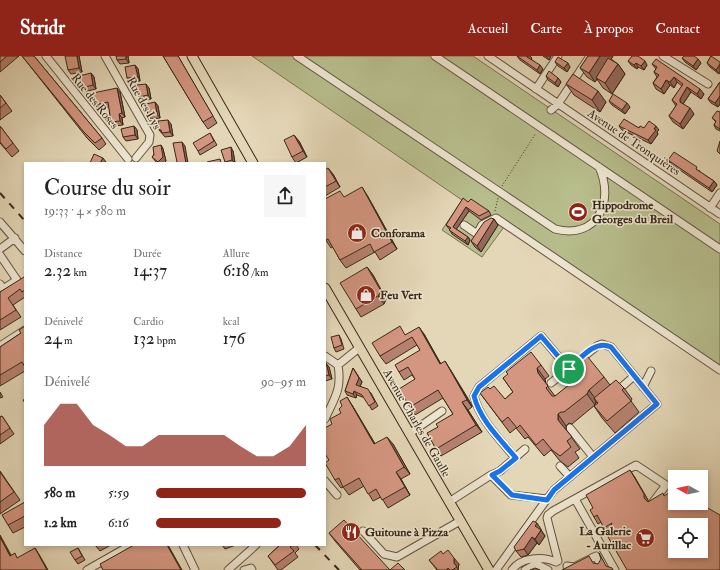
<!DOCTYPE html>
<html lang="fr">
<meta charset="utf-8">
<style>
body{margin:0;font-family:"IM FELL Double Pica",serif;background:#f6f6f6;color:#222;height:100vh;display:flex;flex-direction:column;font-size:15px;white-space:nowrap}
*{box-sizing:border-box;margin:0}
p{font-size:13px;color:#767676}
.icon{flex:none;width:22px;height:22px;fill:none;stroke:currentColor;stroke-width:2;stroke-linecap:round;stroke-linejoin:round}
.map{position:relative;flex:1;overflow:hidden}
.side{position:absolute;left:24px;top:106px;width:302px;height:384px;display:flex;flex-direction:column;background:#fff;border-radius:0px;box-shadow:0 2px 6px #0003}
.side>*{flex:none}
.needle{width:26px;rotate:278deg}
.fabs{position:absolute;left:668px;top:414px;display:grid;gap:8px}
.fabs a{display:grid;place-items:center;width:40px;height:40px;border-radius:0px;background:#fff;box-shadow:0 2px 6px #0003;font-size:20px}
.pin{position:absolute;display:grid;place-items:center;width:34px;height:34px;color:#fff;margin:-17px;border:2px solid #fff;border-radius:50%;box-shadow:0 1px 4px #0007}
.round{display:grid;place-items:center;flex:none;width:42px;height:42px;border-radius:0px;background:#f6f6f6}
.overview{display:flex;align-items:center;justify-content:space-between;height:68px;padding:0 20px}
h1{font-size:22px;font-weight:600;line-height:30px}
.metrics{display:grid;grid-template-columns:repeat(3,1fr);gap:6px;height:68px;padding:4px 20px}
.metrics div{display:grid;align-content:center}
.metrics b{font-size:17px;font-weight:600}
.metrics small{font-size:11px;font-weight:400}
.metrics p{font-size:11px}
.chart{height:112px;padding:8px 20px}
.chart p{display:flex;justify-content:space-between}
.chart svg{width:100%;height:72px;margin-top:4px;fill:#8f2418;opacity:.7}
ul{padding:0 20px;list-style:none;font-size:13px}
li{display:grid;grid-template-columns:64px 48px 1fr;align-items:center;height:30px}
li i{height:10px;border-radius:5px;background:#8f2418}
header{display:flex;align-items:center;gap:24px;box-sizing:border-box;height:56px;padding:0 20px;background:#8f2418;color:#fff}
header strong{font-size:19px}
nav{display:flex;gap:22px;margin-inline-start:auto;font-size:14px}
.map>svg:first-child{display:block}
</style>
<header>
<strong>Stridr</strong>
<nav><a>Accueil</a><a>Carte</a><a>À propos</a><a>Contact</a></nav>
</header>
<div class="map">
<svg width="720" height="514" viewBox="0 0 720 514">
<rect width="100%" height="100%" fill="#e4d7b7"/>
<filter id="stains"><feTurbulence type="fractalNoise" baseFrequency=".005" numOctaves="4"/><feColorMatrix values="0 0 0 0 .2 0 0 0 0 .09 0 0 0 0 .02 0 0 0 .5 -.17"/></filter>
<radialGradient id="worn" r=".72"><stop offset=".6" stop-color="#630" stop-opacity="0"/><stop offset="1" stop-color="#630" stop-opacity=".3"/></radialGradient>
<path fill="#b7bd8c" stroke="#787352" d="M252 0H473L720 168V318L504 171 482 201 442 174 462 144Z"/>
<g fill="none" stroke-linecap="round" stroke-linejoin="round">
<g stroke="#645440" stroke-width="9">
<path id="minor" d="M46 0 128 103
M105 0 150 79 149 86 136 102
M297 0 555 173C597 184 615 146 599 111
M435 0 720 193
M488 0 720 158
M663 0 708 28
M536 33 558 0
M551 54 558 48 590 0
M710 152 720 137
M0 166 25 195
M464 169 477 178 482 169 496 162 720 314
M0 193 15 182
M0 199 17 224 3 233 0 228
M0 290 25 274
M325 300 338 309 359 292
M643 331 651 315
M616 336 634 320
M325 363C335 341 342 333 338 309
M570 372 593 401
M409 378 442 355
M515 402C500 383 480 364 474 340L479 331 541 280 582 329
M560 410 570 421
M491 419 500 415 525 393
M325 425 337 439
M547 443 554 434 657 348 611 291 602 288 597 290 551 327
M575 443 615 514
M449 446 491 419 511 439 547 443 496 514
M363 475 384 498 397 501 460 465
M183 489 195 514
M558 505 547 462 548 459 553 455 636 409 666 429 653 446
M567 510 574 511 596 500 601 510
M87 514 131 489
M228 514 256 489
M244 514 251 512 252 514
M512 514C521 501 543 500 556 506
M525 514 536 508 548 514"/>
</g>
<g stroke="#392918" stroke-width="11">
<path id="major" d="M192 0 253 107
M325 232 489 514"/>
</g>
<path stroke="#392918" stroke-width="1" stroke-dasharray="1 2" stroke-linecap="butt" d="M502 130 536 77
M495 155 498 142"/>
<use href="#minor" stroke="#ede5d0" stroke-width="7"/>
<use href="#major" stroke="#e4d7b7" stroke-width="9"/>
<path stroke="#392918" stroke-width="2" stroke-dasharray="7 7" stroke-linecap="butt" d="M0 137 25 165
M315 489 339 514"/>
</g>
<path fill="#b6816f" stroke="#392918" d="M0 0H19L0 16Z
M22 0H34L102 82 106 88 99 94 87 82Z
M79 0 82 16 71 18 68 14Z
M128 0 129 7 120 8 117 4Z
M163 0H178L217 67 208 73 203 66Z
M517 0 532 2 531 3 543 13 540 18 520 4Z
M543 0H551L549 4Z
M588 0H613L611 3 618 8 625 18 612 38 603 32 597 23 595 26 587 21 580 12Z
M711 0 719 18 710 11 707 7Z
M682 2 701 7 696 14 685 6Z
M628 5 647 9 644 14 638 11 637 13 631 9Z
M555 6 570 11 567 16 558 10Z
M652 8 704 38 701 43 691 36 683 48 694 58 683 73 673 66 669 60 676 50 672 44 682 30 677 26 674 32 670 29 664 38 656 33 653 27 657 21 654 16 656 13Z
M135 9 138 13 140 25 130 27 127 22Z
M91 17 94 21 96 33 84 36 81 32Z
M546 20 558 22 561 26 558 31 548 24Z
M720 26V48L718 51 711 47 708 43Z
M566 28 606 46 600 56 574 39Z
M149 32 151 43 142 45 139 41Z
M120 36 125 61 122 62 123 69 114 70 111 66 109 51 98 53 95 49Z
M0 39 12 55 0 64Z
M609 45 630 51 625 58 612 49Z
M155 46 158 50 160 62 151 63 148 59Z
M720 56V75L716 73 714 69 716 66 712 62Z
M171 68 173 80 165 81 159 74Z
M0 70 19 95 12 101 0 87Z
M134 70 137 74 138 83 126 85 123 81Z
M619 70 639 72H644L659 74 657 76 658 78 651 88 622 74Z
M210 77 217 89 200 99 198 95Z
M299 85 307 101 296 107 292 101Z
M161 89 163 93 166 105 164 107H157L152 101Z
M233 95 235 107H225V106Z
M668 104 700 115V116L714 125 717 129 712 136 671 108Z
M325 114 333 118 340 131 325 140Z
M367 139 397 193 380 204 375 196 346 212 340 204 333 191 331 192 325 183Z
M468 146 489 155 491 159 481 164 469 155 456 173 468 181 470 184 468 189 452 178 450 174 446 169Z
M494 163 498 169 481 196 475 191 471 185Z
M367 211 373 219 386 243 384 248 361 261 356 253Z
M25 222V241L13 249 21 261 0 274V236Z
M25 270V315L0 330V291L21 277Z
M424 278 441 308 450 313 472 349V351L468 354 482 376 441 400 436 393 438 371 453 358 443 342 415 359 410 351 415 323 412 319 404 324 399 316 420 294 417 289 386 308 380 300 406 279Z
M339 279 341 283 344 293 336 296 334 292Z
M325 307 329 311 332 323 325 325Z
M541 309 549 320 545 323V327L555 340 604 321 610 329 624 332 632 343 631 345 639 356 615 377 602 362 594 350 598 348 596 346 595 349 572 368 569 367 566 370V374L580 393 575 396 579 402 568 411 560 405 551 394 544 400 528 381 525 383 516 372 510 377 480 337 490 333 505 343 513 336 503 322Z
M353 312 362 326 360 330 371 337 378 350 372 354 365 342 357 339 356 342 347 339 345 335Z
M0 336 3 341 0 342Z
M352 349 375 388H393L410 418 401 423 410 439 388 452 381 441 373 445 364 430 349 439 343 431 341 432 335 424 329 404 332 368 341 357Z
M2 360 14 378 0 388V361Z
M0 415 20 444 0 458Z
M634 420 648 444 609 478 601 466 598 468 594 461 593 452Z
M25 446V471L13 477 8 469Z
M541 473V474L545 480 539 489 537 487 528 499 521 501 516 495Z
M329 477 390 514H360L335 485Z
M95 489H111L100 495Z
M222 489H236L225 493Z
M280 489H296L299 493 295 497 298 501 281 514H278L268 500Z
M78 492 85 504 78 508 75 504Z
M443 498 459 508 458 513 459 514H437L429 504Z"/>
<path fill="#94695a" stroke="#392918" d="M77 0H79L82 16 79 12Z
M126 0H128L129 7 126 3Z
M527 0H530L532 2 530 5 527 1Z
M546 0H551L549 4Z
M600 0H613L598 23 596 22 597 23 595 26 589 17Z
M698 3 701 7 696 14 693 10Z
M645 5 647 9 644 14 641 10Z
M568 7 570 11 567 16 564 12Z
M636 7 638 11 637 13 634 9Z
M618 8 625 18 612 38 605 27Z
M720 8V16L719 18 716 14Z
M135 9 138 13 140 25 138 21Z
M540 9 543 13 540 18 537 14Z
M91 17 94 21 96 33 93 29Z
M674 21 677 26 674 32 670 26Z
M558 22 561 26 558 31 555 27Z
M666 24 670 29 664 38 661 33Z
M146 28 149 32 151 43 148 39Z
M687 31 691 36 683 48 680 46V43Z
M117 32 120 36 125 61 122 57Z
M700 33 704 38 701 43 697 38Z
M598 35 606 46 600 56 592 44Z
M720 40V48L718 51 715 47Z
M155 46 158 50 160 62 157 58Z
M627 47 630 51 625 58 622 54Z
M690 52 694 58 683 73 680 68Z
M119 58 122 62 123 69 120 65Z
M168 64 171 68 173 80 170 76Z
M134 70 137 74 138 83 135 79Z
M656 70 659 74 657 76 658 78 651 88 648 84Z
M294 79 299 85 307 101 303 95Z
M182 86 185 90 188 107H186Z
M161 89 163 93 166 105 164 107H159L158 106Z
M231 91 233 95 235 107 232 104Z
M103 102 106 106 105 107H100Z
M328 112 333 118 340 131 336 125Z
M714 125 717 129 712 136 709 132Z
M362 131 367 139 397 193 392 186Z
M466 151 469 155 455 175 453 171Z
M494 163 498 169 481 196 477 190Z
M468 181 470 184 468 189 465 185Z
M367 211 373 219 386 243 384 248 378 240Z
M419 271 424 278 445 316 440 308Z
M445 305 450 313 472 351 467 344Z
M326 307 329 311 332 323 329 319Z
M353 312 362 326 359 333 356 329Z
M537 312 545 323 546 328 538 317Z
M589 334 597 345 594 342 596 346 595 349 587 338Z
M354 335 357 339 356 342 353 338Z
M347 341 352 349 380 396 374 388Z
M462 346 468 354 482 376 476 369Z
M558 358 566 370V375L558 364Z
M387 381 393 388 410 418 404 411Z
M630 414 634 420 648 444 649 448 644 442Z
M396 416 401 423 410 439 405 431Z
M537 467 541 473 540 476 535 470Z
M541 474 545 480 539 489 535 483Z
M0 479 16 508 10 500 0 481Z
M532 481 537 487 528 499 524 493Z
M167 489H168L182 514H181Z
M35 492 40 500 48 514H47Z
M454 502 459 508 458 513 454 507Z"/>
<path fill="#d49681" stroke="#392918" fill-rule="evenodd" d="M0 0H7L0 6Z
M22 0H34L102 82 95 87 83 75Z
M65 0H77L79 12 68 14Z
M116 0H126V3L117 4Z
M163 0H178L213 60 203 66Z
M517 0H527V1L540 9 537 14Z
M588 0H600L589 17 580 12Z
M632 0H638L645 5 641 10 636 7 634 9 628 5Z
M684 0H694L698 3 693 10 682 2Z
M711 0 720 6V8L716 14 707 7Z
M558 1 568 7 564 12 555 6Z
M608 2 618 8 605 27 596 22Z
M656 3 700 33 697 38 687 31 680 43V46L690 52 680 68 669 60 677 48 672 44 683 28 674 21 670 26 666 24 661 33 653 27 659 19 654 16 657 11 652 8Z
M135 9 138 21 127 22 125 11Z
M549 15 558 22 555 27 546 20Z
M91 17 93 29 81 32 79 20Z
M573 18 598 35 592 44 566 28Z
M720 26V40L715 47 708 43Z
M146 28 148 39 139 41 137 29Z
M117 32 122 57 119 58 120 65 111 66 108 46 95 49 93 37Z
M613 38 627 47 622 54 609 45Z
M0 39 6 47 0 52Z
M155 46 157 58 148 59 146 48Z
M717 55 720 56V73L714 69 716 65 712 62Z
M624 63 639 72 640 70 644 72 649 65 656 70 654 73 656 74 648 84 619 70Z
M168 64 170 76 162 77 161 74H159L158 65Z
M0 70 13 87 6 93 0 86Z
M134 70 135 79 123 81 121 73Z
M210 77 214 85 198 95 193 87Z
M294 79 303 95 292 101 284 84Z
M720 85V98L717 95Z
M182 86 186 107H174L177 106 173 87Z
M161 89 163 101 158 106 152 101 154 99 153 91Z
M231 91 232 104 225 106 221 94Z
M674 96 697 111 696 113 714 125 709 132 668 104Z
M94 98 103 102 100 107H90Z
M220 103 221 107H207V106Z
M328 112 336 125 325 131V114Z
M362 131 392 186 374 196 370 188 340 204 328 183 326 184 325 183V143L340 135 344 141Z
M463 142 468 146 471 143 489 155 479 160 466 151 453 171 468 181 465 185 449 174 451 172 446 169Z
M491 162 494 163 477 190 471 185 484 166Z
M367 211 381 235 378 240 356 253 340 227Z
M24 221 25 223V234L22 236 20 233 8 242 16 254 0 264V236Z
M25 270V311L22 306 0 319V291L21 277 19 274Z
M400 270 405 279 419 271 440 308 445 305 466 342 467 344 462 346 476 369 436 393 427 377 438 371 436 368 453 358 438 334 410 351 399 333 415 323 408 311 399 316 395 309 420 294 412 281 380 300 372 287Z
M339 279 342 289 334 292 331 281Z
M583 295 604 321 589 334 587 338 564 356H561L558 358V364L572 381 567 385 571 391 560 400 552 394 543 383 536 389 520 369 517 372 508 361 502 366 480 337 488 331 490 333 494 330 505 343 513 336 503 322 508 318 506 316 531 296 541 309 537 312 538 317 548 330 546 332 552 340H555L580 320 571 306Z
M325 307H326L329 319 325 320Z
M353 312 359 322 356 329 368 333 375 346 369 350 362 339 354 335 353 338 345 335Z
M616 324 624 332 622 334 631 345 607 365 594 350 598 347 594 342Z
M347 341 374 388 387 381 404 411 396 416 405 431 382 444 376 433 368 438 359 422 343 431 339 422 335 424 325 407 329 404 325 398V372L332 368 330 363 341 357 339 353 342 350 340 345Z
M25 343V347L23 344Z
M2 360 10 372 0 379V361Z
M630 414 644 438V442L648 446 663 437 664 440 675 433V447H699L720 459V514H627L608 481 612 467 604 472 597 459 594 461 590 454 593 452 586 439ZM675 469H701V495H675Z
M0 416 14 436 0 446Z
M25 446V460L8 469 2 459Z
M344 464 390 514H362L329 477Z
M533 465 537 467 535 470 541 474 535 483 532 481 524 493 516 495 514 491Z
M0 481 10 500 15 497 17 502 35 492 47 514H0Z
M134 489H167L181 514H103L100 508Z
M280 489H293L290 491 294 495 275 509 268 500Z
M78 492 82 500 75 504 70 496Z
M448 494 454 502V507L457 511 452 514H450L448 512 446 514H438L429 504 441 495 443 498Z
M599 497 606 510 612 512 613 514H562L589 500 593 507 598 508 601 503Z
M398 507 405 514H390Z
M535 512 540 514H530Z"/>
<g fill="none" stroke-linecap="round" stroke-linejoin="round">
<g stroke="#fff" stroke-width="8">
<path id="route" d="M541 280 569 313C580 303 595 283 611 291L657 348 554 434 547 444 512 439 492 419 500 415 516 402C500 383 480 364 474 340L479 331Z"/>
</g>
<use href="#route" stroke="#1a73e8" stroke-width="5"/>
</g>
<defs>
<g id="stadium-disc" transform="scale(1)"><circle r="9.5" fill="#8f2418" stroke="#ede5d0"/><path d="M0-5a6.5 5 0 1 0 0 10a6.5 5 0 1 0 0-10ZM-3.5-1.8h7v3.6h-7Z" fill="#fff"/></g>
<g id="shop-disc" transform="scale(1)"><circle r="9.5" fill="#8f2418" stroke="#ede5d0"/><path d="M-5-2.5h2.3a2.7 3.5 0 0 1 5.4 0H5L5.5 6h-11ZM-1.5-2.5h3a1.5 2.3 0 0 0-3 0Z" fill="#fff"/></g>
<g id="restaurant-disc" transform="scale(1)"><circle r="9.5" fill="#8f2418" stroke="#ede5d0"/><path d="M-5-6h1v4h1v-4h1v4h1v-4h1v5L-1.5 .5V6h-2V.5L-5-1ZM5-6V6H3V1.5H1.5Q1.5-4 5-6Z" fill="#fff"/></g>
<g id="supermarket-disc" transform="scale(1)"><circle r="9.5" fill="#8f2418" stroke="#ede5d0"/><path d="M-6-5.5h2.5l.6 2H6L4.5 2H-2.5L-4.4-4H-6ZM-1.5 3.2a1.3 1.3 0 1 0 .1 0ZM3 3.2a1.3 1.3 0 1 0 .1 0Z" fill="#fff"/></g>
</defs>
<g fill-rule="evenodd">
<use href="#stadium-disc" x="578" y="156"/>
<use href="#shop-disc" x="357" y="177"/>
<use href="#shop-disc" x="366" y="239"/>
<use href="#restaurant-disc" x="351" y="476"/>
<use href="#supermarket-disc" x="645" y="482"/>
</g>
<g text-anchor="middle" stroke-width="3" stroke-linejoin="round" paint-order="stroke">
<g font-size="12" fill="#392918" stroke="#ede5d0">
<text transform="translate(95 45) rotate(51)" y="4">Rue des Roses</text>
<text transform="translate(144 47) rotate(61)" y="4">Rue des Lys</text>
<text transform="translate(634 86) rotate(34)" y="4">Avenue de Tronquières</text>
<text transform="translate(417 367) rotate(60)" y="4">Avenue Charles de Gaulle</text>
</g>
<g font-size="12" font-weight="bold" fill="#392918" stroke="#ede5d0" text-anchor="start">
<text x="592" y="153">Hippodrome<tspan x="592" dy="14">Georges du Breil</tspan></text>
<text x="371" y="181">Conforama</text>
<text x="380" y="243">Feu Vert</text>
<text x="631" y="479" text-anchor="end">La Galerie<tspan x="631" dy="14">- Aurillac</tspan></text>
<text x="365" y="480">Guitoune à Pizza</text>
</g>
</g>
<rect width="100%" height="100%" filter="url(#stains)"/>
<rect width="100%" height="100%" fill="url(#worn)"/>
</svg>
<div class="fabs">
<a><svg class="needle" viewBox="-14 -14 28 28"><path d="M0-13l5 13h-10z" fill="#e53935"/><path d="M0 13l5-13h-10z" fill="#767676"/></svg></a>
<a><svg class="icon" aria-label="locate" viewBox="0 0 24 24"><circle cx="12" cy="12" r="6"/><path d="M12 2v4M12 18v4M2 12h4M18 12h4"/></svg></a>
</div>
<div class="pin" style="left:569px;top:313px;background:#1e9e55"><svg class="icon" aria-label="arrive" viewBox="0 0 24 24"><path d="M6 21V4h12l-3 4 3 4H6"/></svg></div>
<section class="side">
<div class="overview"><div><h1>Course du soir</h1><p>19:33 · 4 × 580 m</p></div><a class="round"><svg class="icon" aria-label="share" viewBox="0 0 24 24"><path d="M12 15V3M7 8l5-5 5 5M5 13v7h14v-7"/></svg></a></div>
<div class="metrics">
<div><p>Distance</p><b>2.32<small> km</small></b></div>
<div><p>Durée</p><b>14:37</b></div>
<div><p>Allure</p><b>6:18<small> /km</small></b></div>
</div>
<div class="metrics">
<div><p>Dénivelé</p><b>24<small> m</small></b></div>
<div><p>Cardio</p><b>132<small> bpm</small></b></div>
<div><p>kcal</p><b>176</b></div>
</div>
<div class="chart"><p><span>Dénivelé</span>90–95 m</p>
<svg viewBox="0 0 160 44" preserveAspectRatio="none"><path d="M0 44V19L10 6L20 6L30 19L40 25L50 32L60 32L70 25L80 25L90 25L100 25L110 25L120 32L130 38L140 38L150 32L160 19V44z"/></svg>
</div>
<ul>
<li><b>580 m</b>5:59<i style="width:100%"></i></li>
<li><b>1.2 km</b>6:16<i style="width:83%"></i></li>
</ul>
</section>
</div>
